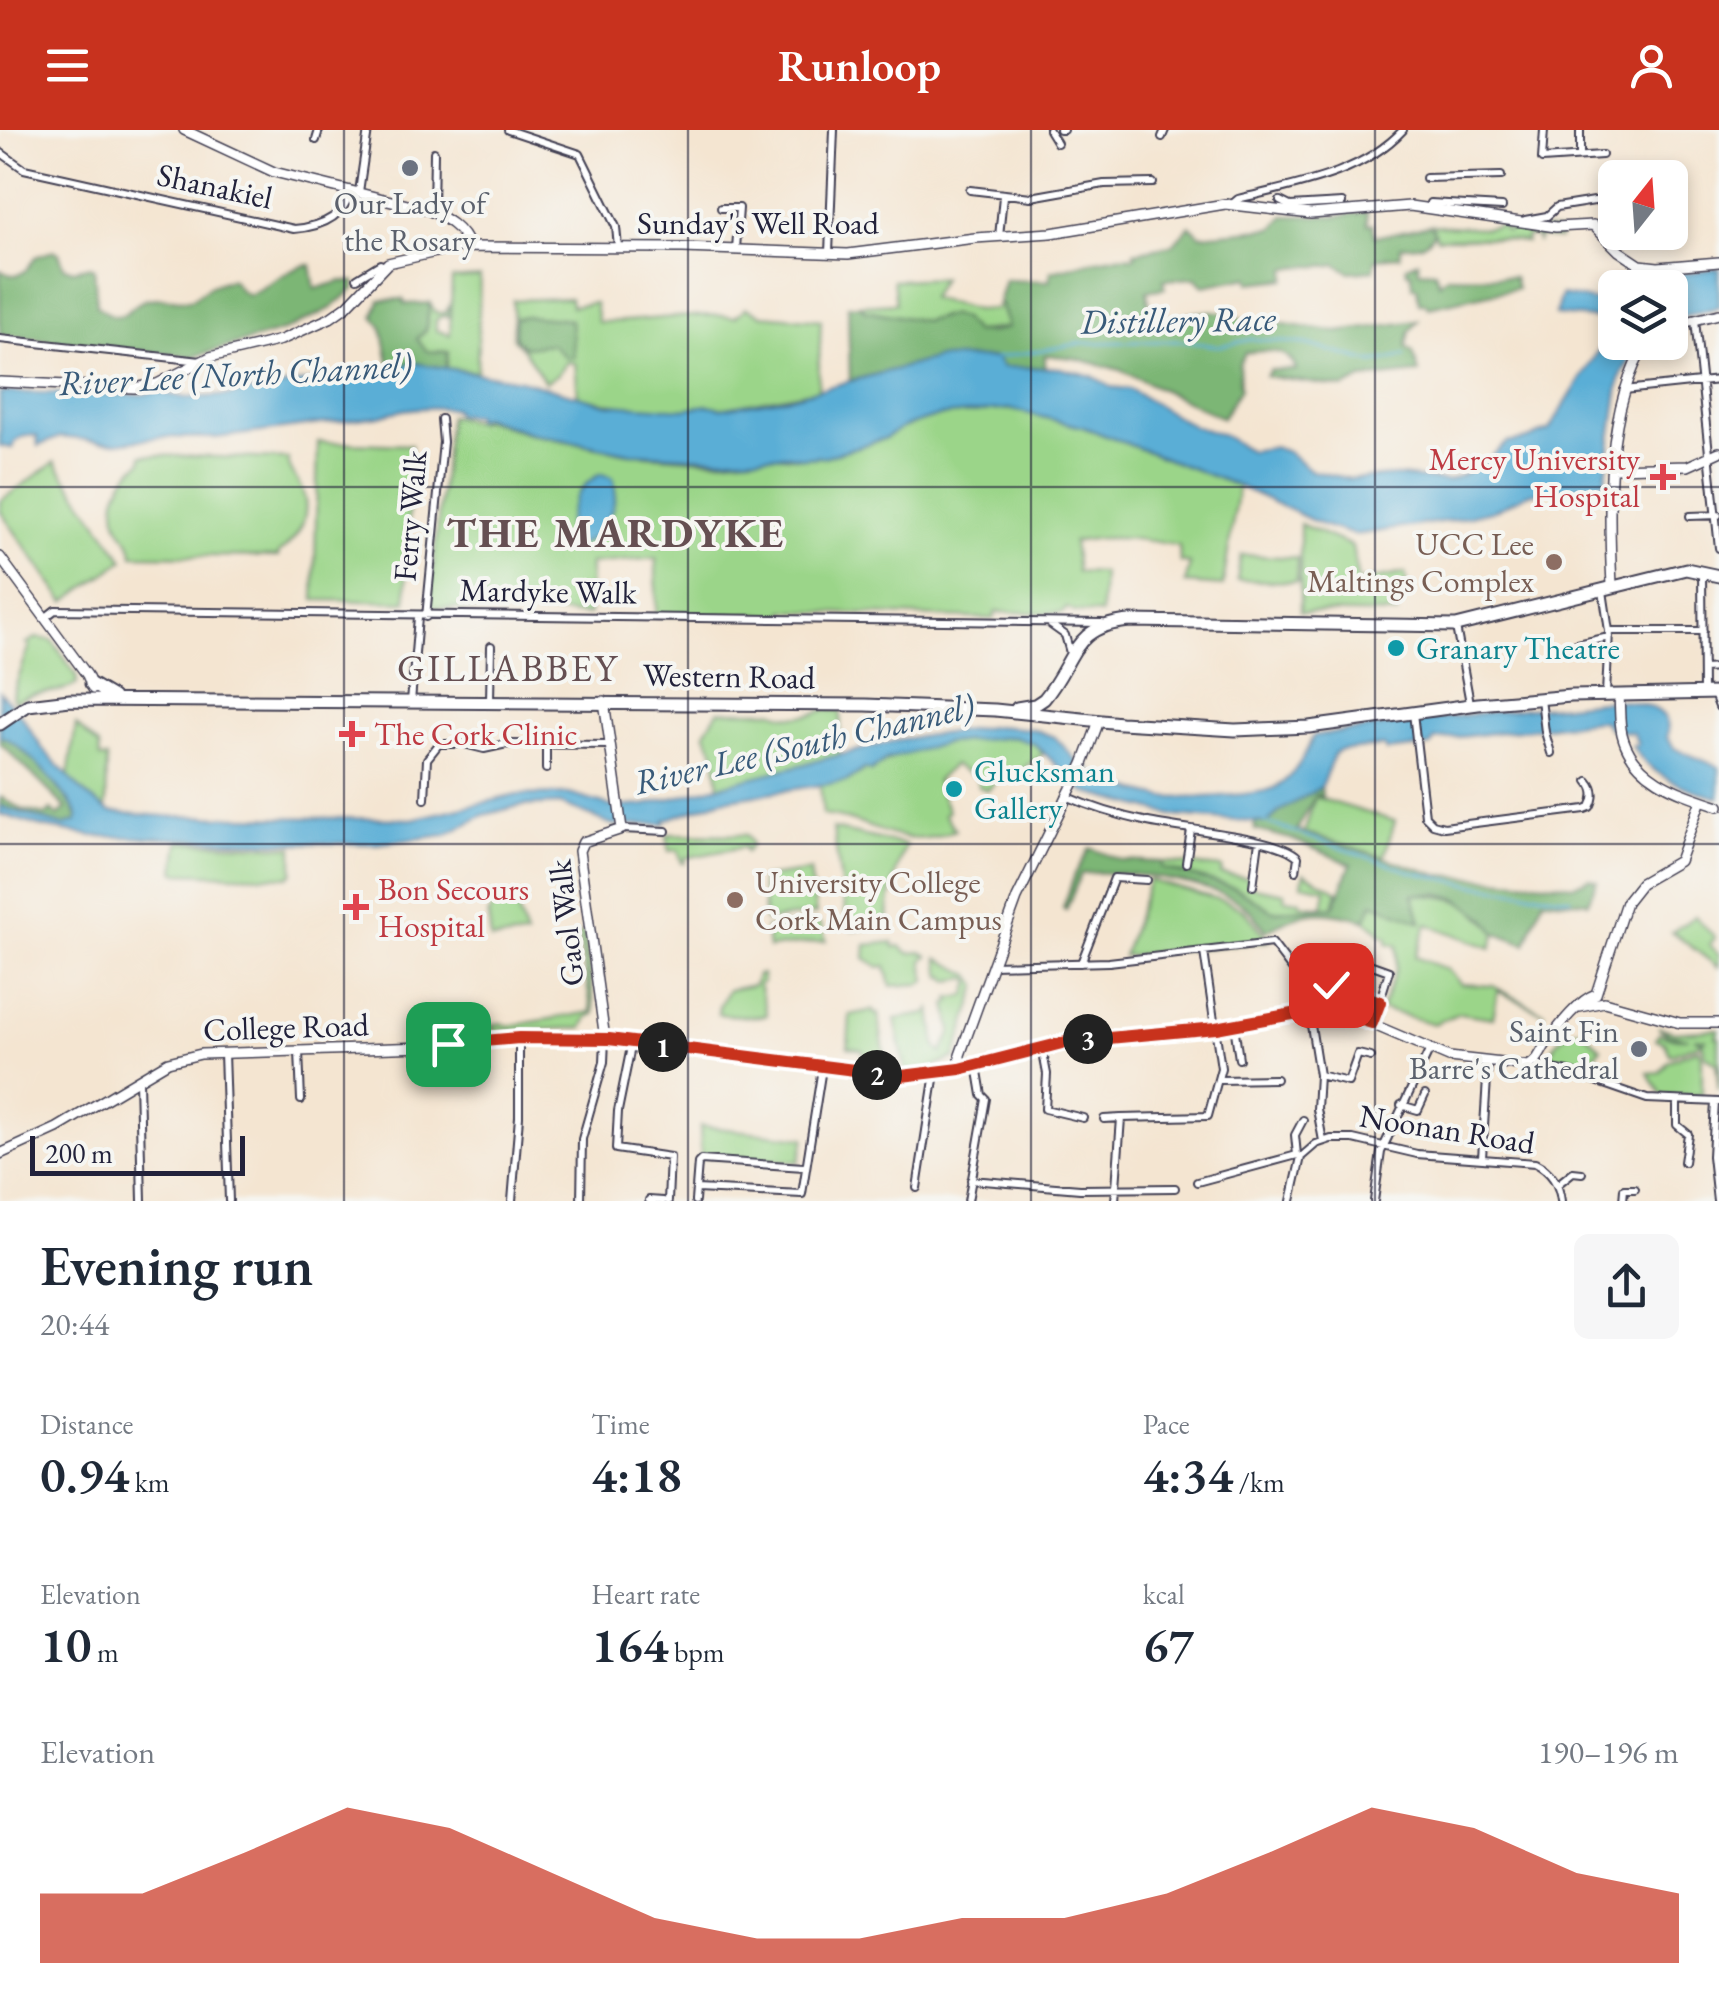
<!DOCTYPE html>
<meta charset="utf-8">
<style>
body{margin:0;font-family:"EB Garamond",serif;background:#f6f6f7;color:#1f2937;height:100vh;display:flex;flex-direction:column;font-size:38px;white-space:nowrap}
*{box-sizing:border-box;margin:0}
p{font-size:32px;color:#747a83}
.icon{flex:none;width:55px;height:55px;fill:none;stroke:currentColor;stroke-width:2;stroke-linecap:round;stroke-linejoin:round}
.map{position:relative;height:1071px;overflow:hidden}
.drawer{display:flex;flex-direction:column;background:#fff;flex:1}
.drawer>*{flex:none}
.needle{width:65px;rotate:17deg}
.buttons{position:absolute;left:1598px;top:30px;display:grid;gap:20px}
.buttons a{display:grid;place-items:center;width:90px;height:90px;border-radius:15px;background:#fff;box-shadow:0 5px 15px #0003;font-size:50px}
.scale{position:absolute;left:30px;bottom:25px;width:215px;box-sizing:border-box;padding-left:10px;border:5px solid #22223b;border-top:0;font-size:28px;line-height:35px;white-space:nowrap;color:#22223b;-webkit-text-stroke:8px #f6f6f2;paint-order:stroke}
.pin{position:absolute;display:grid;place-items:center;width:85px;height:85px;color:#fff;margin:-42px;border-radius:20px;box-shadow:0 5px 15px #0006}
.km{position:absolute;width:50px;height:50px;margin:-25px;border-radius:50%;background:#222;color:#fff;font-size:28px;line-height:50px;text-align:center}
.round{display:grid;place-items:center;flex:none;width:105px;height:105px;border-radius:15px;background:#f6f6f7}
.overview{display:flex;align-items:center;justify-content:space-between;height:170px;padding:0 40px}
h1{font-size:55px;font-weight:600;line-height:75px}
.figures{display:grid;grid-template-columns:repeat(3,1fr);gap:15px;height:170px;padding:10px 40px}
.figures div{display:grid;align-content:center}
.figures b{font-size:50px;font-weight:600}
.figures small{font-size:28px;font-weight:400}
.figures p{font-size:28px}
.chart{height:280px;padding:20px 40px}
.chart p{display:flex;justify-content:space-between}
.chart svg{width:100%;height:180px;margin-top:10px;fill:#c8321e;opacity:.7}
header{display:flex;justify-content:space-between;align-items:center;height:130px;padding:0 40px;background:#c8321e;color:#fff;font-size:45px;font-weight:600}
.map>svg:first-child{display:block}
</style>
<header><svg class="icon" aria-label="menu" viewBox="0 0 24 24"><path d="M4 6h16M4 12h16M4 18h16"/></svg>Runloop<svg class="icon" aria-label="person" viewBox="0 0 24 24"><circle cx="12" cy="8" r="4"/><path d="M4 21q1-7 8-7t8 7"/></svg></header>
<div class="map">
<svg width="1719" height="1071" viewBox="0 0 1719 1071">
<rect width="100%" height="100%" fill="#f6f6f2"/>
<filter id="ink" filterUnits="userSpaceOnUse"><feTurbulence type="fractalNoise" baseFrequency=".01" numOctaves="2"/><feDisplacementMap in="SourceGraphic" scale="20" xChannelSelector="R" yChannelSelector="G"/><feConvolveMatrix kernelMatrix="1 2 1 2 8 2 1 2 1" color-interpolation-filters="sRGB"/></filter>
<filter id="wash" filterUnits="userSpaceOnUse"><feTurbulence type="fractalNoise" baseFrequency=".0048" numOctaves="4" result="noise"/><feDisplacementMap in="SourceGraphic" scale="40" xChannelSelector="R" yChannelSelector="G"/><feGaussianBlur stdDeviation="2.25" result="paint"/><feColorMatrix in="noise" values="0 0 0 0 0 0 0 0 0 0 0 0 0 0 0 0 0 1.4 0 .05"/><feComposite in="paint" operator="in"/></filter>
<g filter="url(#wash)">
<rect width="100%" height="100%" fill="#f4e5d1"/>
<path fill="#9bd589" stroke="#5e7c62" stroke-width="2.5" d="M1431 95 1484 98 1504 95V101H1509V96L1558 101 1559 109 1539 107 1538 113 1537 107 1527 106 1526 112 1493 108H1437Z
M480 147 477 242 446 238 448 222 427 221 417 209 426 200 430 173 435 183H445L450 175 449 187 442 186 436 190V200L450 205 452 149Z
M942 148 930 168 976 180 996 179 999 170 1008 197 973 202 962 188 951 185 925 191 864 180 861 175 896 173 893 150Z
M570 168 571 176 595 173 598 192C643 192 689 182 735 187L746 178 762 185 821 190 818 260 722 278C707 275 697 279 682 279 648 279 611 276 578 266L575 233 567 232 557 245 545 252 524 220 513 209V170Z
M1009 279 1083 297 1238 356 1223 456 1185 453 1190 434 1180 432 1179 416C1142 409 1111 404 1073 412L1077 442 1103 443 1101 484 1075 482 1067 478 1062 483 996 482 993 489 785 481 783 488 758 485 656 486V428L590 434 589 485 429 477 449 286 478 292 483 289 530 304 633 324 716 330 774 325 806 328 827 326 883 309 904 297 938 286Z
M318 312 411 315 406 472 314 470Z
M142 325 288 329C289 342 296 346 301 358 313 384 300 407 279 423L278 427 133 425C133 413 124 407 119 396 108 371 122 346 142 331Z
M55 332 124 430 65 472 0 381V371Z
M1300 394 1352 416 1358 452 1405 443 1407 452 1395 470 1397 484 1300 482Z
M1241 425 1297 428V452L1237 450Z
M36 508 52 510 76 545 77 554C60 566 34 559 15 572L12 566 30 515 27 513Z
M824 580 841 581 839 628 719 657 715 623 705 602 718 581H774C788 590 810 586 824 580Z
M76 595 99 616 100 628H107L106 680 96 675 68 646Z
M1014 607 1035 614 1043 624 1017 643 1007 640 988 660 979 657 976 647 953 635 936 651 948 682 944 684 955 700C903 725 872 689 823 685L820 654 847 651 866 639 871 641C910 611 966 611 1014 607Z
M1315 667 1395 691 1384 727 1304 703Z
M833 699 906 715C896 738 886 772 889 795L852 800 851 793H847Z
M667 704 747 705 752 714 746 722 744 717 685 728V733H682L678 720 669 721Z
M179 712 293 717V743L288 747 179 743 175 741Z
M1162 732 1222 738 1221 744 1249 748V756L1285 763V769L1300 771 1301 774 1323 777 1326 759 1302 754 1304 743 1338 761 1334 777 1273 781 1235 758 1161 738Z
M810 741 816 784 765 791 761 748Z
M1149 750 1225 771 1244 780 1270 811 1123 826Z
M1413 764C1455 768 1468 767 1496 803L1491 818 1427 794 1415 827 1447 839 1461 854 1493 856 1545 883 1498 861 1493 888 1459 883 1434 894 1381 879 1396 840 1397 816 1387 813 1388 807 1379 804V800L1365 790 1372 772 1421 791Z
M516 774 526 806 491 810 488 784 494 775Z
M1695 786 1715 808 1709 815 1719 824 1718 837 1672 802Z
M815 791 821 795 826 811 769 818 766 798Z
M584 803 595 884 588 887 583 898 492 901 491 895 502 893 508 896 592 882 578 804Z
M893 812 894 817 900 816 909 823 921 822 928 826 923 830 926 851 921 854 891 856 886 836 879 837 865 828 866 815Z
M938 828 971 845 978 855 955 928 928 939 906 942 895 889 927 884 931 879 936 917 942 923 952 902 947 874 951 873 950 868 966 866 971 852 968 848 948 851 947 847H942Z
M762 844 763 852 759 854 767 885 754 887 718 884 719 876 728 860 754 855 757 845Z
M873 880 874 884H878L885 928 864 927 863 920 848 917 850 885Z
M1658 897 1674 902 1719 899 1716 907 1719 908V960L1716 933 1705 925 1702 913 1705 909 1694 908 1701 910 1699 914 1670 925 1665 912 1656 909 1659 903 1672 908H1689L1669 905Z
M1580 899 1601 918 1583 940 1549 928C1553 913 1564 901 1580 899Z
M1699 918 1702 926V965H1662L1648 943 1660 942 1668 931Z
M700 996 805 1008 799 1032 701 1026Z"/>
<path fill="#7cb675" stroke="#4f6c58" stroke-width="2.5" d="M1367 82 1368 94H1373L1375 107 1431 95 1434 102C1425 116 1417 116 1401 116L1400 126 1376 128 1374 140 1350 142 1336 134C1319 139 1304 133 1287 139L1286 149 1250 153 1249 147 1204 156 1196 148 1164 150 1165 158 1147 161 1152 189C1191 187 1220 169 1253 197L1271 192 1338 202 1418 191 1410 201 1406 218 1413 222 1419 243 1362 249 1344 258 1266 246 1270 240H1296C1290 219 1265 219 1245 223L1239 234 1240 259 1222 288 1120 240 1074 228 1045 225V238L1001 237 996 228C946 230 898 238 850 251L848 176 861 175 864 180 925 191 950 185 962 188 974 202H993L1008 197 999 170 1005 150 1049 151 1051 141C1080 136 1105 124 1135 127L1134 122 1172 115 1190 96 1201 105 1274 98 1284 86H1339Z
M53 121 59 123 64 137 73 140 91 136 94 139 97 176C128 200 125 174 148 169 162 166 177 171 191 170L210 156 231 149 241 161 249 165C266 157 295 134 311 135L315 159 342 151 355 152V158L332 178 286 200 193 227 0 205V140C17 151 26 143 35 127Z
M1418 131 1419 140 1435 141 1439 153 1447 146 1514 147 1517 158 1428 177 1426 173H1419L1417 157H1413L1411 142H1407L1406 136Z
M403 169 405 174 430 173 426 200 417 209 427 221 448 222 446 238 415 233 390 237 382 197 374 187 380 170Z
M526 186 571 190 574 227 566 228 552 214 525 217 515 209 514 188Z
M5 605C23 618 78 670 77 691L63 696 0 676V667L23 680 46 685 51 680 58 686 66 678 0 613V606Z
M1321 657 1322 667 1316 665 1297 700 1438 745 1574 755 1590 748 1597 751 1588 772 1543 769 1526 814 1496 803 1484 787 1458 769 1440 764H1413L1421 792 1373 773 1365 790C1323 778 1305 779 1266 801 1260 792 1253 782 1245 776 1213 753 1119 738 1081 744L1066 780 1063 778 1075 744 1090 718 1121 730 1162 732V738L1235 758 1273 781 1334 777 1351 734 1291 709 1255 700 1254 692 1267 693 1280 681Z"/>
<path fill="#5aaed6" stroke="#3e6888" stroke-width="2.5" d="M1719 138V177L1670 190V158L1632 157 1665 146Z
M1561 165 1607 173 1615 168V212L1639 213 1620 248 1605 352 1527 364 1495 380 1453 390 1355 405 1322 395 1238 356 1083 297 1009 279 938 286 904 297 883 309 827 326 805 328 788 325 719 328 631 323 530 303 482 287 475 290V286L455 284 454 279C429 276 403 278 379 286L215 308 162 307 116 313 60 307 38 316 37 306C25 304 17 307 12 318L0 316V262L137 265 158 262 187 268 231 265 415 233 520 250 607 274 683 279 708 275 722 278 790 267 938 228H996L1002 237 1060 238 1092 246 1111 257 1129 259 1195 297 1221 304 1250 321 1274 317 1288 322 1312 341 1350 349 1397 346 1447 351 1478 338 1507 313 1528 309 1549 300 1604 212 1608 198 1604 189 1555 185Z
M601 344 612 347C624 371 601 412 575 415L567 402C568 378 578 355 601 344Z
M0 562 23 588 42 618 86 665 110 682 164 686 412 689 517 665 569 664 614 677 645 675 902 609 996 596 1032 599 1055 607 1078 632 1090 638 1091 643C1114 654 1138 663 1164 667 1180 669 1265 666 1278 656 1294 645 1306 625 1313 606 1393 595 1474 582 1556 576 1580 574 1607 568 1631 572 1653 576 1673 583 1667 607L1674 618 1719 637V668C1685 658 1650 647 1632 615L1638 614 1633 603 1610 599 1603 591H1596L1434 610 1431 616 1386 621 1384 616 1338 621 1334 624 1321 657 1280 681 1267 693 1176 686 1084 662 1035 614 1013 607 946 613 887 629 871 641 865 639 847 651 722 670 665 690V694L613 695 560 674 519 676 484 685 446 705 376 714 296 713 93 706 42 697 0 684V676L63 696 77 691 78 686C70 667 19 610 0 606Z"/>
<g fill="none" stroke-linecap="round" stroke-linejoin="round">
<path stroke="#5aaed6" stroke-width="2.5" d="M996 228 1083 213 1179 211 1219 216 1253 209 1306 214 1374 233 1405 226
M1265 692 1412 742 1472 755 1571 768"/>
</g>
</g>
<g filter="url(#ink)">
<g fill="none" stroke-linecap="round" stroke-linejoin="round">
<g stroke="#423f52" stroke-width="10">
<path id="street" d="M508 0 580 24 616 97 618 117
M1049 0 1057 13
M1060 0H1063
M1544 0 1542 29 1602 25
M1162 7 1165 0
M316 10 319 0
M0 22 24 39 294 99C320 97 344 88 351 60
M1580 26V0
M1426 48 1501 46
M970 60 1031 67 1104 54 1153 53
M359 62 368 0
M1280 71 1290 76 1342 73
M1430 73 1502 77
M1232 74 1238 69C1295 55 1361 45 1403 0
M721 78H739L736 119
M433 82 434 22
M1525 90 1547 86 1557 77 1607 69
M999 107 1003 66
M829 123 834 0
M357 148 380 134 384 136
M1621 155 1646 146 1652 137
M1695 190 1719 418
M0 209 201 231
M1624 260 1719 250
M1690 386 1718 385
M1702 441 1703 563
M1603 461 1609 501 1606 564
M46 487 55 480 1102 493
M426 487 443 312 441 289
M1051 495 1065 505 1070 523
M1456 497 1470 573
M1609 501H1703
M1569 516 1609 507
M1704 539 1719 538
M1714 564 1719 577
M1541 569 1545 602 1551 623
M490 571 491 516
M411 572 418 487
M1413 583 1425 686 1433 694 1444 697 1585 679 1590 677C1595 668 1595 659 1588 651
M546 639V615
M1066 666C1093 678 1120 686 1148 692 1179 699 1280 707 1298 727L1296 741
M425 669 427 629 439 614H464L484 619 507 614 610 615
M622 699 666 701
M1186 733 1191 700
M1253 756 1259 711
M1333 821 1389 841 1373 893
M1081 833 1114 748 1147 750
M992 835 1109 832 1272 813 1323 880
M1331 855 1380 871
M1309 883 1319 945 1317 979 1323 1011
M1234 895 1239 929
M632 912 618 981 616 1019 670 1027 668 1071
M1042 918 1047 944 1045 979 1083 988
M299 921 301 970
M224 923 229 1071
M1536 932 1541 937 1569 942 1647 969 1719 972
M1319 945 1348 952 1358 924 1371 927
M139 950 142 1071
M1220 950 1276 949
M1677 971V995L1688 1004 1684 1032
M1715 972 1712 1026 1717 1071
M1401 975 1418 980 1425 965
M1104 989 1121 988
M1297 1025 1295 1005 1303 990
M1482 1028 1488 933
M971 1050 1080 1059 1175 1058
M1197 1052 1297 1025 1301 1027
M1558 1054 1573 1042 1582 1043
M917 1058 935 943
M696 1059 802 1064 822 938
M649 1070 663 1071
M512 1071 519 987V908
M581 1071 582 1009 604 932 605 909
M695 1071 698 1033 701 1030 804 1037
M968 1071 986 969 982 965 977 935
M1115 1071 1121 988 1208 986 1221 938 1204 822
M1291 1071 1301 1027 1316 1014 1331 1009H1353L1417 1024 1535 1033C1551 1041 1559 1053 1561 1071
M1374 1071 1381 1022 1430 919
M1623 1071 1624 1059H1635"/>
</g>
<g stroke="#423f52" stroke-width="12">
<path id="secondary" d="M184 0 274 42 428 80C445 88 463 98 469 117
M1670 196 1719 184
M0 252 134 258 157 254 210 227 281 210 330 188 347 176 388 133 458 117 683 118 848 124 975 108 1051 103 1225 74 1311 84 1410 76 1556 97 1593 95 1619 121 1640 135 1658 137 1719 132
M1614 338 1688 336 1719 322
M0 427 87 545 93 559
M1612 455C1608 379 1605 277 1647 212
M1619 565C1620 577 1619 592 1622 604 1633 649 1680 663 1719 676
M604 571 622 699 583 712 579 721 605 909
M1596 864 1626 772 1641 753 1679 731 1701 670
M1580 877 1604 872 1680 893H1719
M960 939V925L1017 768 1083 634 1099 591
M0 1024 57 998 168 932 201 924 425 917 519 908 609 909 902 946 953 940 1066 912 1216 898 1323 880 1353 886 1449 927 1528 936C1539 931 1541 920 1548 911 1560 895 1579 870 1596 864"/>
</g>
<g stroke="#423f52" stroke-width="15">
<path id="highway" d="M91 554 113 567
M1017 578 1035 575 1044 569C1076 531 1070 496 1130 491L1456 496 1686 439 1719 446
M0 594 28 575 70 570 866 575 995 580 1121 593 1235 600 1309 597 1478 574 1571 566 1719 563"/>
</g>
<use href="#street" stroke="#fff" stroke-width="6"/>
<use href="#secondary" stroke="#fff" stroke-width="9"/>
<use href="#highway" stroke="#fff" stroke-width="11"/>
</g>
</g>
<g fill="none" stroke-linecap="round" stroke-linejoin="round" filter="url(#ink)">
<g stroke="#fff" stroke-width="20">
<path id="route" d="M448 914 519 908 609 909 902 946 960 939 1066 912 1216 898 1309 881H1334L1372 893 1380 872 1331 855"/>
</g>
<use href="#route" stroke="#c8321e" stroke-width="12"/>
</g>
<path fill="none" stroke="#22223b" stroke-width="2.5" stroke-opacity="0.55" d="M344 0V1071M688 0V1071M1031 0V1071M1375 0V1071M0 357H1719M0 714H1719"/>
<g fill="#6b7280" stroke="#f6f6f2" stroke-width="4">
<circle cx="410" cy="38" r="10"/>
<circle cx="1639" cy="919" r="10"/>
</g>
<g fill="#e0444e" stroke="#f6f6f2" stroke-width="4">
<path d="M1658 332h10v10h10v10h-10v10h-10v-10h-10v-10h10z"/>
<path d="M347 589h10v10h10v10h-10v10h-10v-10h-10v-10h10z"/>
<path d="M351 762h10v10h10v10h-10v10h-10v-10h-10v-10h10z"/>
</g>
<g fill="#8d6e63" stroke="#f6f6f2" stroke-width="4">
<circle cx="1554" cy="432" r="10"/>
<circle cx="735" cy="770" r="10"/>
</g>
<g fill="#0f9aa8" stroke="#f6f6f2" stroke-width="4">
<circle cx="1396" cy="518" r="10"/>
<circle cx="954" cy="659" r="10"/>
</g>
<g text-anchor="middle" stroke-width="8" stroke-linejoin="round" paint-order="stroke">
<g font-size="32" fill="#22223b" stroke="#f6f6f2">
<text transform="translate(215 56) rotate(12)" y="11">Shanakiel</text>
<text x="758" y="104">Sunday's Well Road</text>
<text transform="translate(410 386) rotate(-85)" y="11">Ferry Walk</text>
<text transform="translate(548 461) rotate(1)" y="11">Mardyke Walk</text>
<text transform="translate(729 546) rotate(1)" y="11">Western Road</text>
<text transform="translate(566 793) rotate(-96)" y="11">Gaol Walk</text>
<text transform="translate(286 897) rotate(-2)" y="11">College Road</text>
<text transform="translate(1447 999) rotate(9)" y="11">Noonan Road</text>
</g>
<g font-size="32" fill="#5b616d" stroke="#f6f6f2">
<text x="410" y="84">Our Lady of<tspan x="410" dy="37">the Rosary</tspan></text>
<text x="1619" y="912" text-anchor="end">Saint Fin<tspan x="1619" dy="37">Barre's Cathedral</tspan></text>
</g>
<g font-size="32" fill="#be3a42" stroke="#f6f6f2" text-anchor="start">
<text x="1640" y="340" text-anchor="end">Mercy University<tspan x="1640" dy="37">Hospital</tspan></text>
<text x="374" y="615">The Cork Clinic</text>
<text x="378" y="770">Bon Secours<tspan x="378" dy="37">Hospital</tspan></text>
</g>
<g font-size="32" fill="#785e54" stroke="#f6f6f2" text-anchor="end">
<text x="1534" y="425">UCC Lee<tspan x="1534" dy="37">Maltings Complex</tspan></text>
<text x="755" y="763" text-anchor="start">University College<tspan x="755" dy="37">Cork Main Campus</tspan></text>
</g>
<g font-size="32" fill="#0d838f" stroke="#f6f6f2" text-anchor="start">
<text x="1416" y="529">Granary Theatre</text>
<text x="974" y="652">Glucksman<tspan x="974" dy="37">Gallery</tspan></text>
</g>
<g font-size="35" font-style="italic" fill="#385a79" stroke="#f6f6f2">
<text transform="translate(1178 190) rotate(-1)" y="12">Distillery Race</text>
<text transform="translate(235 244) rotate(-3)" y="12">River Lee (North Channel)</text>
<text transform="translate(804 614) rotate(-13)" y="12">River Lee (South Channel)</text>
</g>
<g font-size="38" letter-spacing="2.5" fill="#654f52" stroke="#f6f6f2">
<text x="508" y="551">GILLABBEY</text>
</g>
<g font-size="42" font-weight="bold" letter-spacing="2.5" fill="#654f52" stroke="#f6f6f2">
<text x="616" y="417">THE MARDYKE</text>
</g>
</g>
</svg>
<div class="buttons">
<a><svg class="needle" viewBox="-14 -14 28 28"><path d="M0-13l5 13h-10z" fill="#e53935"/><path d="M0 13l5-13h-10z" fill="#747a83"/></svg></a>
<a><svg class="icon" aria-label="layers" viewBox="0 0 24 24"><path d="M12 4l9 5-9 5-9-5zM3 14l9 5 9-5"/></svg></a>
</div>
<div class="scale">200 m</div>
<div class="pin" style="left:448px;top:914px;background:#1e9e55"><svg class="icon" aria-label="arrive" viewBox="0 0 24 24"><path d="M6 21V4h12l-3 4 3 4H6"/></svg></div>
<div class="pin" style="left:1331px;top:855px;background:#d93025"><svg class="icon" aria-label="check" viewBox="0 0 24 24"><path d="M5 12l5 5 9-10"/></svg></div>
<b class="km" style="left:663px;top:917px">1</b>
<b class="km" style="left:877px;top:945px">2</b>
<b class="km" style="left:1088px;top:909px">3</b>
</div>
<section class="drawer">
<div class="overview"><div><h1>Evening run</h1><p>20:44</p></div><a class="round"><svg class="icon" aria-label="share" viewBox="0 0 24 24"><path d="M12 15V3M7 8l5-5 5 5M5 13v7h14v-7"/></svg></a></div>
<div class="figures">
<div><p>Distance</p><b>0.94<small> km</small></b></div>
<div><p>Time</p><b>4:18</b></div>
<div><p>Pace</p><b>4:34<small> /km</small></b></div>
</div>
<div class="figures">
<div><p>Elevation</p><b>10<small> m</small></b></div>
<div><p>Heart rate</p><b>164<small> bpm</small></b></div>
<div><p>kcal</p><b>67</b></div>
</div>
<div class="chart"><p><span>Elevation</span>190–196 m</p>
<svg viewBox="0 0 160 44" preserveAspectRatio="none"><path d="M0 44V27L10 27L20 17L30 6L40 11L50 22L60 33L70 38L80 38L90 33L100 33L110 27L120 17L130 6L140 11L150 22L160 27V44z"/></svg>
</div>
</section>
